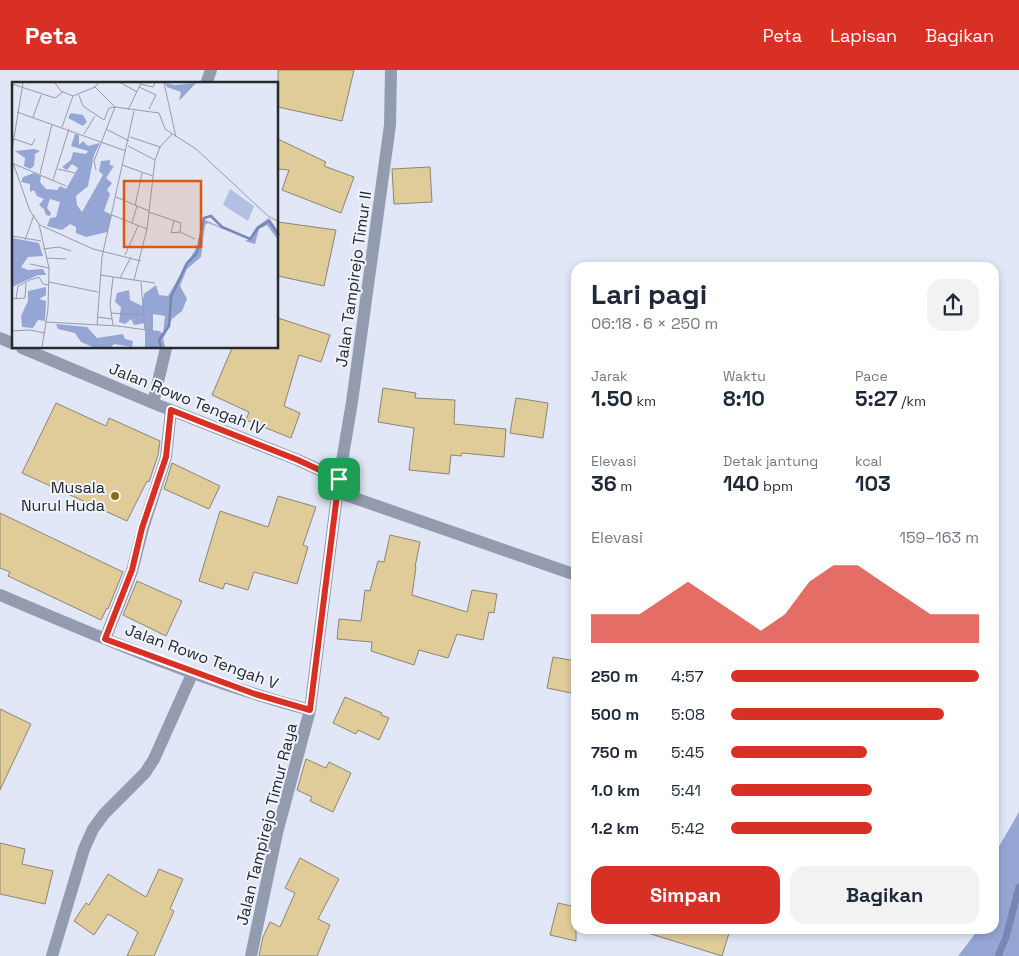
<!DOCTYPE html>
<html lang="id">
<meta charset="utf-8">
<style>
body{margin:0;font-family:"Space Grotesk",sans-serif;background:#f2f2f3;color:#1f2937;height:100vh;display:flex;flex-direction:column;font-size:19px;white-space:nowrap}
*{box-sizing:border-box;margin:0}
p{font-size:16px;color:#747a83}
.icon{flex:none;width:28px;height:28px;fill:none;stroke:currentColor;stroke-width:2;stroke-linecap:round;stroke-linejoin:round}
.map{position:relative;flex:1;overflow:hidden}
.side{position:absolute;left:571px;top:192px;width:428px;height:672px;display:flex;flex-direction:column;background:#fff;border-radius:15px;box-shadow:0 2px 8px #0003}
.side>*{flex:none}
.pin{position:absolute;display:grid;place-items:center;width:42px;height:42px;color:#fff;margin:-21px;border-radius:10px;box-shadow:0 2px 8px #0006}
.round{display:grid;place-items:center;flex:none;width:52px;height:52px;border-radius:15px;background:#f2f2f3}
.headline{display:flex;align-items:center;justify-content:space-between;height:85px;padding:0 20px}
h1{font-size:28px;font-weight:800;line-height:38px}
.metrics{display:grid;grid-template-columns:repeat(3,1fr);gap:8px;height:85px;padding:5px 20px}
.metrics div{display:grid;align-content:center}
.metrics b{font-size:21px;font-weight:800}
.metrics small{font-size:14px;font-weight:400}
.metrics p{font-size:14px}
.chart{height:140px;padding:10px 20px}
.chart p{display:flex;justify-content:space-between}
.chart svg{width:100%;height:90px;margin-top:5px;fill:#d93025;opacity:.7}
.cta{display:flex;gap:10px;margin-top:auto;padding:10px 20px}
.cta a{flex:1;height:58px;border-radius:15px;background:#d93025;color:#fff;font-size:20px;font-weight:800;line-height:58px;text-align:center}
.cta a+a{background:#f2f2f3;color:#1f2937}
ul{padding:0 20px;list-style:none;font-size:16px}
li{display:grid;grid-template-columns:80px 60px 1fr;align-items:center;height:38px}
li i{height:12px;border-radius:6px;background:#d93025}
header{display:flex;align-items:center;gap:30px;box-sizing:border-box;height:70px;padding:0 25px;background:#d93025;color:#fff}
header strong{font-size:24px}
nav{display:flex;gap:28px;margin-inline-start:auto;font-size:18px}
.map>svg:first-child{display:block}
</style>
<header>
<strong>Peta</strong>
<nav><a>Peta</a><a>Lapisan</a><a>Bagikan</a></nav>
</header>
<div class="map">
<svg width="1019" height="886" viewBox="0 0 1019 886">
<rect width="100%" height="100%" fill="#e1e7f6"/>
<path fill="#95a6d4" d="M1019 742V886H958L978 860H994V785Z"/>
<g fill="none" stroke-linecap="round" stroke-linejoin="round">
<path stroke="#7787b4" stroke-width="7" d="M998 886 1006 867 1019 817"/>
</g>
<path fill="#e0cc99" stroke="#8b8577" d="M278 0H354L342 51 278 37Z
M278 69 326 92 324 96 354 107 341 143 282 120 289 100 278 99Z
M430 97 432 132 394 134 392 99Z
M278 152 336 160 324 216 278 206Z
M278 248 330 265 321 292 299 285 284 336 300 343 291 368 246 350 249 342 212 325 232 278H278Z
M383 318 416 323 415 328 455 330 454 354 506 359 504 387 462 383 461 386 451 385 449 404 409 400 414 358 378 352Z
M516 328 548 333 543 368 510 363Z
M56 333 106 356 109 348 160 371 158 385 149 412 147 411 127 451 22 403Z
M172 393 220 416 209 439 164 419Z
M278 426 316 437 303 475 308 477 297 514 254 502 248 520 225 513 223 519 199 511 220 441 268 457Z
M0 443 123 502 108 539 107 538 101 550 8 506 10 502 0 498Z
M390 465 420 472 415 497H416L412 525 467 542 472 520 497 524 494 543 489 542 483 570 457 564 448 588 419 580 414 595 371 581 372 572 337 569 339 549 361 551 365 520 370 521 378 491 384 492Z
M137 511 182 531 166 566 123 545Z
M553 587 576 591V624L547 618Z
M345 627 382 643 381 645 389 648 379 670 358 660 356 664 333 653Z
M0 639 31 654 0 720Z
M306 689 326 698 329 692 351 703 333 742 310 731 312 727 297 720Z
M0 773 25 779 22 794 53 801 45 834 0 824Z
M300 788 339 809 318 849 330 855 317 886H259L263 867 270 852 280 857 295 823 285 818Z
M159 799 183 809 170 839 174 841 154 886H127L138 862 108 844 94 865 74 851 86 833 89 835 108 804 146 827Z
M558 833 576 837V871L550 865Z
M651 860H730L722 886 651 864Z"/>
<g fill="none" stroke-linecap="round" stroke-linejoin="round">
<path stroke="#939baf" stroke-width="12" d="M206 14 211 0
M0 268 14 274
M22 278 153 333 298 390 339 409
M153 333 166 278
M337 422 576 505
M0 525C101 568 204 612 310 640
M105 569 132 501 143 458 166 387 171 340
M52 886 84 779 93 759 104 744 145 703 154 689 193 602
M251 886 277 763 310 640 339 409 352 332 390 55 391 0"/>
</g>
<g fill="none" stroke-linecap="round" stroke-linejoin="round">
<g stroke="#fff" stroke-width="10">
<path id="route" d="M171 340 298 390 339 409 310 640 255 624 105 569 132 500 142 458 166 387Z"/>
</g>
<use href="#route" stroke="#d93025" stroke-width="6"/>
</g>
<circle fill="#8d6f12" stroke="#f0f4fd" stroke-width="2" cx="115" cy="426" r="5"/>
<g text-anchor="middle" stroke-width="4" stroke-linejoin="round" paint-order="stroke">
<g font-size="16" fill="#26292e" stroke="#f0f4fd">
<text transform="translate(353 209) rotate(-82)" y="6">Jalan Tampirejo Timur II</text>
<text transform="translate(187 328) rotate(22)" y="6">Jalan Rowo Tengah IV</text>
<text transform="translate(202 586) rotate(20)" y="6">Jalan Rowo Tengah V</text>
<text transform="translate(266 754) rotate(-76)" y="6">Jalan Tampirejo Timur Raya</text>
</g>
<g font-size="16" fill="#26292e" stroke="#f0f4fd" text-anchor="end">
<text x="105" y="423">Musala<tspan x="105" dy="18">Nurul Huda</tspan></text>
</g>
</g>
<g transform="translate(12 12)">
<rect width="266" height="266" fill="#e1e7f6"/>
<path d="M218 107 242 124 236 139 211 123Z" fill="#b4c0e1"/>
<path d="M153 1 163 3 184 1 167 19 169 10 155 5ZM59 31 71 33 75 40 71 44 56 36ZM63 52 67 53V63L71 59 76 64 88 61 82 73 76 104 64 114 65 123 70 130 91 93 87 89 89 79 98 78V83L102 84 94 96 100 101 95 108 98 112 92 129 100 133 95 150 74 155 64 151V145L58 142 50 148 35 144 38 136 44 135 48 120 38 117 35 126 39 131 38 134 34 133 32 127 27 123 32 117 25 114 22 108 18 110V102L9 100 11 95 22 91 29 94 28 100 34 107 45 108 48 104 54 107 66 86 60 82 55 88 50 85 59 78 61 70 74 72 76 69 59 64ZM22 67 28 69 23 72 22 84 18 87 12 84 13 76 3 69ZM257 136 266 149V158L255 143 247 147 243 162 233 159 239 156 244 145ZM193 138 231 155 196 141 193 143 189 175 175 187 168 204 175 217 170 229 160 237 151 257 153 265H133V241L122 243 119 237 113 242 107 240 109 225 103 220 105 211 117 208 118 218 130 224 132 212 144 203 147 213 156 214 186 163ZM141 232 153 234 151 251 141 249ZM0 156 27 161 31 174 16 175 9 185 16 188 31 187 34 193H26L0 205ZM34 205V213L27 217 34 219 33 239 26 238 21 246 10 245 9 234 16 219V209ZM44 242 75 245 85 256 111 252 113 257 121 259 120 265 102 262 99 265H81L69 260 63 251 46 247Z" fill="#95a6d4" fill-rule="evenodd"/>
<path fill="none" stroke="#7787b4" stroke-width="2.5" d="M149 265 147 258 157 244 159 215 175 181 185 171 192 136 199 134 210 145 238 157 246 146 257 139 267 153"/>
<path fill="none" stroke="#969ba6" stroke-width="1" d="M43 1 49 9 61 14 83 5M86 1 83 5 103 25 147 31 153 47 184 67 256 134 267 140M109 1 125 10M152 1 164 55M0 2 43 16 51 10M128 2 141 5 143 1M127 5 144 13 137 27M67 13 71 24 92 38 97 26 103 25M116 28 129 1M5 30 114 69M21 35 29 13M50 45 61 14M94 47 117 59M72 52 83 34M118 55 148 65M2 57 20 63 23 57M116 64 143 78M0 68 11 1M0 78 18 129 27 142 37 186 36 227 30 265M2 82 54 104M110 83 141 94M46 87 63 91M84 88 82 79 103 25M28 92 40 42M41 98 57 47M104 115 137 129M123 124 130 91M137 130 169 141 168 150 183 157M100 133 135 147M162 139 159 151 168 150M120 141 125 124M28 143 81 167 129 179M0 154 29 159M13 158 22 133M31 167 47 165 59 169M113 173 126 144M34 176 54 177M18 182 37 186M88 193 143 201M101 195 98 223 101 243M108 196 119 175M122 198 135 147 143 78 148 65 160 52M37 200 86 210M129 200 133 248M0 217 13 216 14 201M4 217 6 204 18 198 27 195 31 202 37 203M99 231 130 233M85 235 100 237M34 240 106 244 149 250M85 243 90 175 122 29M0 249 18 248 33 251"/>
<path fill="#de570e" fill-opacity="0.15" stroke="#de570e" stroke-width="2.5" d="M112 99H189V165H112Z"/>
<rect width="266" height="266" fill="none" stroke="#26292e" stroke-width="2.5"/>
</g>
</svg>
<div class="pin" style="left:339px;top:409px;background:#1e9e55"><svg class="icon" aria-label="arrive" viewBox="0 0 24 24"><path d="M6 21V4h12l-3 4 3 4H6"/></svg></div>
<section class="side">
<div class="headline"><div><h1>Lari pagi</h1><p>06:18 · 6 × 250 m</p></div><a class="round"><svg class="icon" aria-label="share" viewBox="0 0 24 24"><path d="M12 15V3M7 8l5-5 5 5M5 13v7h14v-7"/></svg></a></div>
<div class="metrics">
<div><p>Jarak</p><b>1.50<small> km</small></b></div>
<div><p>Waktu</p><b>8:10</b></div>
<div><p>Pace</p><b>5:27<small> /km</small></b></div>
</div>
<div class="metrics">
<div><p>Elevasi</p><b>36<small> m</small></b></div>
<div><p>Detak jantung</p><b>140<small> bpm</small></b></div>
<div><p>kcal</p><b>103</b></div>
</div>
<div class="chart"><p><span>Elevasi</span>159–163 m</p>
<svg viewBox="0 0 160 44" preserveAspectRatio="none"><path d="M0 44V30L10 30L20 30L30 22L40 14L50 22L60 30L70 38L80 30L90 14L100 6L110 6L120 14L130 22L140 30L150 30L160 30V44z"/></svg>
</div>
<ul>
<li><b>250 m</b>4:57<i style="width:100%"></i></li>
<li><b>500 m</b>5:08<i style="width:86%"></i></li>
<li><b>750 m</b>5:45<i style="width:55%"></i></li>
<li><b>1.0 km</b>5:41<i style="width:57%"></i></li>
<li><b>1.2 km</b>5:42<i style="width:57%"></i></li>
</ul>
<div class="cta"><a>Simpan</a><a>Bagikan</a></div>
</section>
</div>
